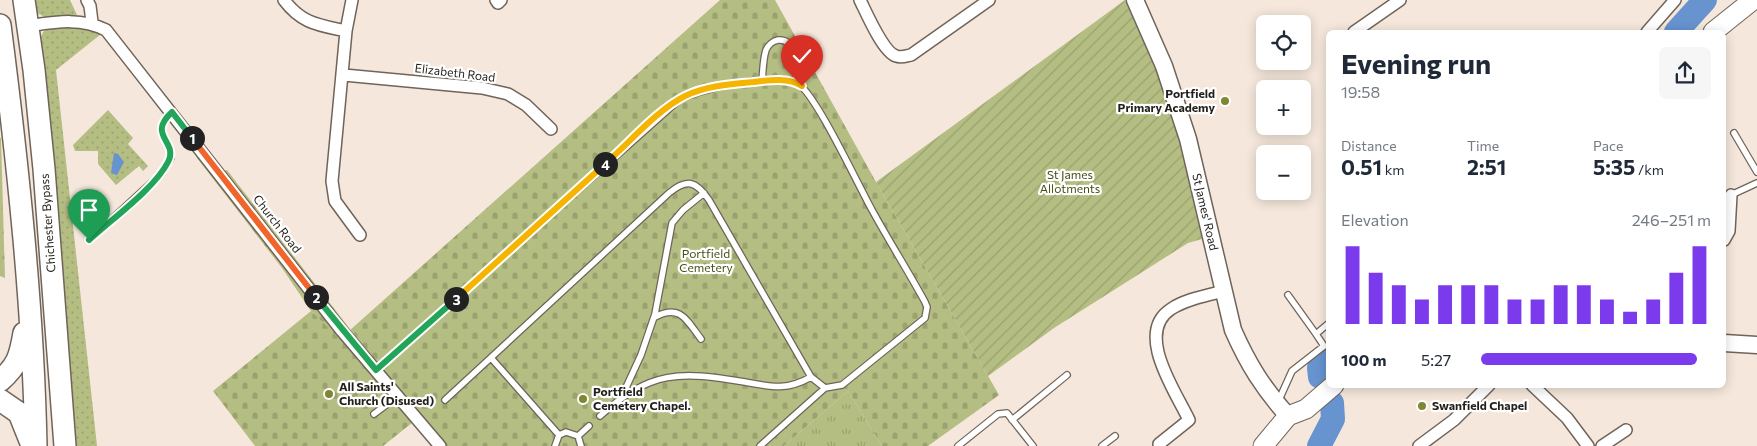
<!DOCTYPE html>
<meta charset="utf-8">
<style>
body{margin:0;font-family:Commissioner,sans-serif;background:#f6f6f7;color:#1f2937;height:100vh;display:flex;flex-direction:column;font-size:19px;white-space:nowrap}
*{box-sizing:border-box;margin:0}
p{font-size:16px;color:#747a83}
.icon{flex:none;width:28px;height:28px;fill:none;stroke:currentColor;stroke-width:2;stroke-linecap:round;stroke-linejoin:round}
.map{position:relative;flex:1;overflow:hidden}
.panel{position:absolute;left:1326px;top:30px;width:400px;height:358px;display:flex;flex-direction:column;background:#fff;border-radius:8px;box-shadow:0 2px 12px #0003}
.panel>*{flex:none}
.buttons{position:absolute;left:1256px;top:15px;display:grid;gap:10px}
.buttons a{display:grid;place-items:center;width:55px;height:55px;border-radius:8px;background:#fff;box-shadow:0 2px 12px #0003;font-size:25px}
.pin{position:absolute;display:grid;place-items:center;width:42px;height:42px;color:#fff;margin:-51px -21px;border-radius:50% 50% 50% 0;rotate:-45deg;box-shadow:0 0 5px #0007}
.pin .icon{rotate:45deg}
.km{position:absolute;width:25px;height:25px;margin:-12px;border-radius:50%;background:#222;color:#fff;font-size:14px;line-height:25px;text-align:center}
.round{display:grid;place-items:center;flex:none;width:52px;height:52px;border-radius:8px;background:#f6f6f7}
.summary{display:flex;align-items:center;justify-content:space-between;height:85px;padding:0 15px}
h1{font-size:28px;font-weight:700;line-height:38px}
.stats{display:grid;grid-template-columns:repeat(3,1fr);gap:8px;height:85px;padding:5px 15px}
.stats div{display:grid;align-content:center}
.stats b{font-size:21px;font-weight:700}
.stats small{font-size:14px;font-weight:400}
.stats p{font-size:14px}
.chart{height:140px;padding:10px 15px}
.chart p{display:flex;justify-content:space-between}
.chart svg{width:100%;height:90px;margin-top:5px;stroke:#7c3aed;stroke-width:6}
ul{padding:0 15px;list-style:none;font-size:16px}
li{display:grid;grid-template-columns:80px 60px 1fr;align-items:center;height:38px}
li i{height:12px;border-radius:6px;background:#7c3aed}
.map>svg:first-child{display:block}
</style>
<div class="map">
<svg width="1757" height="446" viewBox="0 0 1757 446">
<defs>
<pattern id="grass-dots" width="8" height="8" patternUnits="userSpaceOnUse" patternTransform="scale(1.25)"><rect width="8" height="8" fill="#b4bd82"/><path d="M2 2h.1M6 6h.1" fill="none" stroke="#9aa270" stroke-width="1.8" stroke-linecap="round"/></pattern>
<pattern id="forest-firs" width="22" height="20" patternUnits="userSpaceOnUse" patternTransform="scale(1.25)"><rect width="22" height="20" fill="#b4bd82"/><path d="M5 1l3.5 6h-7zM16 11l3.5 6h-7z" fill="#9aa270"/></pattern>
<pattern id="cemetery-stones" width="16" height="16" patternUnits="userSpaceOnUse" patternTransform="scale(1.25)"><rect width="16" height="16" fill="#b4bd82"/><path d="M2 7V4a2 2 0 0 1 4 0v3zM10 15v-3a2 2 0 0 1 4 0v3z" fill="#9aa270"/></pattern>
<pattern id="park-tufts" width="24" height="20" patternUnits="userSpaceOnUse" patternTransform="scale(1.25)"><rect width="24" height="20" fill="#b4bd82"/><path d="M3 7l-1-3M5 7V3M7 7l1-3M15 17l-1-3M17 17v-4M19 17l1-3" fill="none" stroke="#9aa270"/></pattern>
<pattern id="garden-furrows" width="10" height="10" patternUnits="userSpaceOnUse" patternTransform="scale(1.25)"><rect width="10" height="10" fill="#b4bd82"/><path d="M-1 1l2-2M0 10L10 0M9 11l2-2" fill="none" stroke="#9aa270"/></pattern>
</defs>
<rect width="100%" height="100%" fill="#f5e7db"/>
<path fill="url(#grass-dots)" d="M32 0H70L77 15 47 18 37 13Z
M69 21 106 30 56 70 97 446H71L39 40 44 31Z
M108 110 133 138 128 144 148 166 143 171 139 166 116 185 98 164V151H75L73 145Z"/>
<path fill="url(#forest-firs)" d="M0 138H1L5 278 0 276Z
M204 153 218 173 227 170 350 329 340 340 311 311 282 268 197 158Z"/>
<path fill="url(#cemetery-stones)" d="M720 0H775L876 182 999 395 928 446H882L848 391 784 446H439L417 419 383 446H255L213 391 311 311 340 339Z"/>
<path fill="url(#park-tufts)" d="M848 391 882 446H784Z"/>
<path fill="url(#garden-furrows)" d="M1125 0 1157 71 1179 141 1202 239 1188 243 1054 328 988 376 876 182Z"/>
<path fill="#6793cf" d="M114 153 118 154 124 162 117 175 111 173Z"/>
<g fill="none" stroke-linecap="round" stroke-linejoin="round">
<path stroke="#6793cf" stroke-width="24" d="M1676 32 1705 0
M1320 377 1319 368 1329 359
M1319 446 1333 419 1332 403"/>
<g stroke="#70645a" stroke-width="8">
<path id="lane" d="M762 81C763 71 763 59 766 50 768 45 773 41 778 40 798 38 795 69 796 82
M1734 133 1757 172
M1731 195 1757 183
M89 240 162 173 171 158C169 135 151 132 172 112
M1288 295 1316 334
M655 317C680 304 686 319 701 339
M492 359 559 435
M376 370 679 100C698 89 777 72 797 83 815 92 859 187 872 210 889 241 908 271 925 302L927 307 925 318 842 385 825 388 811 377C786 391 772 387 745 382 680 371 651 370 600 416
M623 394 641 355 655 314 672 223 683 210 704 193
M445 400 669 193C687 178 696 181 709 200L811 377
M1278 402 1292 371 1324 346 1316 334 1329 323
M374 414 398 396
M1012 420 1067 375
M578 436 589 426
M555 446 559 435 566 432 578 436 581 446
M760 446 825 388
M958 446 998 414 1007 413 1033 446
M1102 446 1115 436"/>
</g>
<g stroke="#70645a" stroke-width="14">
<path id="street" d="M87 0 90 6 92 22
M284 0C302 24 319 25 346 31
M352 0 346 31 332 181 335 201 360 235
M496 0 498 3 501 0
M860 0C866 12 883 52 896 56 901 58 906 56 911 55L989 0
M28 26C55 22 81 17 106 30L342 331 440 446
M1354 32 1400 0
M1647 32 1675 0
M344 75 482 88 508 94 526 105 551 129
M1724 240 1729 231 1731 195
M1532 385 1567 418 1588 446
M1159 444 1189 420C1176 392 1134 333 1171 309 1186 299 1206 296 1223 291
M1419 446 1454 420 1489 385
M1602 446 1626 430"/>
</g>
<g stroke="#70645a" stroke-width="19">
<path id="secondary" d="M1135 0 1164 66 1188 139 1233 330C1248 364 1263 388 1288 416
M1724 343 1757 345"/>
</g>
<g stroke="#70645a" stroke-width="21">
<path id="primary" d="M1713 32 1753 0
M1263 446 1288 416 1306 409 1334 385"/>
</g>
<g stroke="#70645a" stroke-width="24">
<path id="highway" d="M24 0 34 70 44 169 65 446
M0 25C18 165 33 305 36 446
M0 381C18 365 20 356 24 333
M0 400 19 413 31 443"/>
</g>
<use href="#lane" stroke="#fff" stroke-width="5.5"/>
<use href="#street" stroke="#fff" stroke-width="11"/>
<use href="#secondary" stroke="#fff" stroke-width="16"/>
<use href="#primary" stroke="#fff" stroke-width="19"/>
<use href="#highway" stroke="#fff" stroke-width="21"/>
</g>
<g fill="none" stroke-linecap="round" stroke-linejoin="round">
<g stroke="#fff" stroke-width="10">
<path id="split-1" d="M89 240C112 219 155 188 168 162 179 141 146 136 172 112L192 138"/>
</g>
<g stroke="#fff" stroke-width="10">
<path id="split-2" d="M192 138 316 297"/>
</g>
<g stroke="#fff" stroke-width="10">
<path id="split-3" d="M316 297 376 370 456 299"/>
</g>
<g stroke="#fff" stroke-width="10">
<path id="split-4" d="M456 299 605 164"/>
</g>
<g stroke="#fff" stroke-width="10">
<path id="split-5" d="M605 164C629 143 657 110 685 96 705 86 731 84 753 82 769 80 788 77 802 86"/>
</g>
<use href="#split-1" stroke="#22a559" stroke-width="6"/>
<use href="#split-2" stroke="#f0652b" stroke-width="6"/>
<use href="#split-3" stroke="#22a559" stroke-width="6"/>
<use href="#split-4" stroke="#f5b400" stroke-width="6"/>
<use href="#split-5" stroke="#f5b400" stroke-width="6"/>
</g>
<g fill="#808632" stroke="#fff" stroke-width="2">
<circle cx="1225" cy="101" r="5"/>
<circle cx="329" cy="394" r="5"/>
<circle cx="583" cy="399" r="5"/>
<circle cx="1422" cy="406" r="5"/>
</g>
<g text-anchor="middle" stroke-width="4.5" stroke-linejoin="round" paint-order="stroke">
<g font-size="12" fill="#231f1a" stroke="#fff">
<text transform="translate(455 73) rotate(7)" y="4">Elizabeth Road</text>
<text transform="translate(1205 212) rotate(77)" y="4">St James' Road</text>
<text transform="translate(48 223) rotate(-94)" y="4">Chichester Bypass</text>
<text transform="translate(277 224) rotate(52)" y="4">Church Road</text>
</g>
<g font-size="12" font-weight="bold" fill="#231f1a" stroke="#fff" text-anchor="start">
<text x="1215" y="98" text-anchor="end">Portfield<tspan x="1215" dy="14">Primary Academy</tspan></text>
<text x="339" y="391">All Saints'<tspan x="339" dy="14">Church (Disused)</tspan></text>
<text x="593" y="396">Portfield<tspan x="593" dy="14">Cemetery Chapel.</tspan></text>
<text x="1432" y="410">Swanfield Chapel</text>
</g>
<g font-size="12" fill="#484e14" stroke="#fff">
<text x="1070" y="179">St James<tspan x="1070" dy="14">Allotments</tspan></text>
<text x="706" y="258">Portfield<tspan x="706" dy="14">Cemetery</tspan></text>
</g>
</g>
</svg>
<div class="buttons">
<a><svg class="icon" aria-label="locate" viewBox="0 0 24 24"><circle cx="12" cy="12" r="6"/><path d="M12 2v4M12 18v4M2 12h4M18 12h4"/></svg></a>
<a>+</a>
<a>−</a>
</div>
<div class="pin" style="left:89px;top:240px;background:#1e9e55"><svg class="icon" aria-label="arrive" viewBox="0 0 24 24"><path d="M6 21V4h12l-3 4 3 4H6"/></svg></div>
<div class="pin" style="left:802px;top:86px;background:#d93025"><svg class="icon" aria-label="check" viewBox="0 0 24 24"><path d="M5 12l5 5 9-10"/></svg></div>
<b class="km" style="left:192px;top:138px">1</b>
<b class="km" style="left:316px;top:297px">2</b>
<b class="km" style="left:456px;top:299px">3</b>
<b class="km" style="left:605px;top:164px">4</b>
<section class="panel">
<div class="summary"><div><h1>Evening run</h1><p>19:58</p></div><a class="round"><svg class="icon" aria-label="share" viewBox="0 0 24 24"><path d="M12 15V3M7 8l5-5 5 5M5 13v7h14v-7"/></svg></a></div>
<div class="stats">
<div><p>Distance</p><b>0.51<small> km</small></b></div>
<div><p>Time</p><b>2:51</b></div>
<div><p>Pace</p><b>5:35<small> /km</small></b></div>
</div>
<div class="chart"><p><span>Elevation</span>246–251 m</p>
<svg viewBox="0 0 160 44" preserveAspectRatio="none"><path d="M5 44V6M15 44V19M25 44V25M35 44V32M45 44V25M55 44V25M65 44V25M75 44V32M85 44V32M95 44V25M105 44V25M115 44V32M125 44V38M135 44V32M145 44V19M155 44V6"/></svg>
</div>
<ul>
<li><b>100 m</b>5:27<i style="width:94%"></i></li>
</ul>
</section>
</div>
